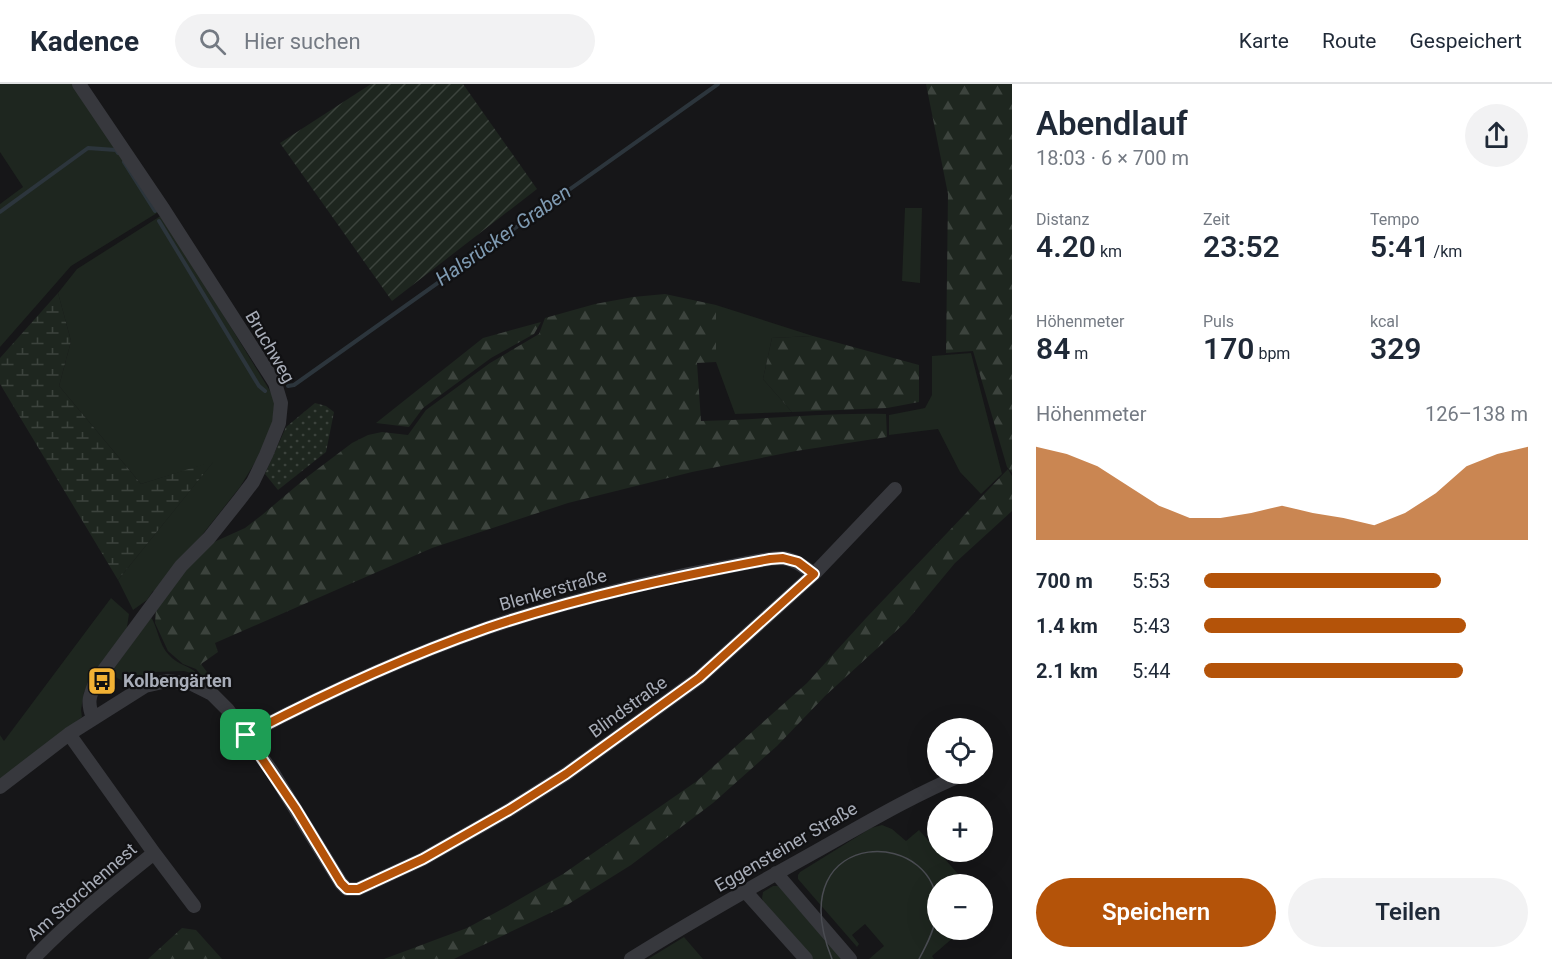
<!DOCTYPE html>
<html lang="de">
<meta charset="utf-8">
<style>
body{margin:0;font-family:Roboto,sans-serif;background:#f2f2f3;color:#1f2937;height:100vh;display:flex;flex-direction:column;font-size:22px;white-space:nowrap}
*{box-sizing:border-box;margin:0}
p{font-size:20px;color:#747a83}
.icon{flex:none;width:33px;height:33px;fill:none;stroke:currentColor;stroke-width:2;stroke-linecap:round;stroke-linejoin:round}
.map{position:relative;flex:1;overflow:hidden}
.panel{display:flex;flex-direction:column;background:#fff;width:540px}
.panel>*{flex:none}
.controls{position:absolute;left:927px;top:634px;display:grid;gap:12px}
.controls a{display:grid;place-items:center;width:66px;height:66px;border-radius:50%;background:#fff;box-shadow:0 6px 24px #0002;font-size:30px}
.pin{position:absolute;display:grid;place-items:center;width:51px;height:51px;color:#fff;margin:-26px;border-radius:12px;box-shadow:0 3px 9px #0006}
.round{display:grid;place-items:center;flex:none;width:63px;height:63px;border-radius:32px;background:#f2f2f3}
.overview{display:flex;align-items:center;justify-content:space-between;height:102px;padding:0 24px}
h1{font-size:33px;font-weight:600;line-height:45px}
.metrics{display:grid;grid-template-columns:repeat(3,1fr);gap:9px;height:102px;padding:6px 24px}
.metrics div{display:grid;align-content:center}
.metrics b{font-size:30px;font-weight:600}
.metrics small{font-size:16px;font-weight:400}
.metrics p{font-size:16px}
.chart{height:168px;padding:12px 24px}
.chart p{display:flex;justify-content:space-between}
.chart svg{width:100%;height:108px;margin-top:6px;fill:#b45309;opacity:.7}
.action{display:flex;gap:12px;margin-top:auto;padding:12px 24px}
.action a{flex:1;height:69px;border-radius:36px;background:#b45309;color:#fff;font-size:24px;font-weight:600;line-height:69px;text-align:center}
.action a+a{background:#f2f2f3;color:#1f2937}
ul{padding:0 24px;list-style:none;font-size:20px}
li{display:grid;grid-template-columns:96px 72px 1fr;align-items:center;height:45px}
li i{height:15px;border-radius:8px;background:#b45309}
header{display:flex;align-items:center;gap:36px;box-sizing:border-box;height:84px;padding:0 30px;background:#fff;border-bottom:2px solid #e0e1e3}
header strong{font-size:28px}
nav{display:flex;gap:33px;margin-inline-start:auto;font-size:21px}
.search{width:420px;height:54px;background:#f2f2f3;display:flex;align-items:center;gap:15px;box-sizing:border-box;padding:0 21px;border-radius:33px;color:#747a83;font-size:22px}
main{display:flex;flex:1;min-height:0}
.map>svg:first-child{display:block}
</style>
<header>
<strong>Kadence</strong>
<div class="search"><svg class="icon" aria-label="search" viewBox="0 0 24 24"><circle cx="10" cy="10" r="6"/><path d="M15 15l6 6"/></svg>Hier suchen</div>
<nav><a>Karte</a><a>Route</a><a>Gespeichert</a></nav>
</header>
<main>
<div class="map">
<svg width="1012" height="875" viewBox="0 0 1012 875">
<defs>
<pattern id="forest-firs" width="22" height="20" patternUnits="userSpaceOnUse" patternTransform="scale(1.5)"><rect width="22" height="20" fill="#1e261f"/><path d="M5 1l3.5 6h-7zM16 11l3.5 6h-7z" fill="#3c433d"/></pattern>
<pattern id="wetland-marsh" width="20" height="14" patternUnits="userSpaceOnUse" patternTransform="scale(1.5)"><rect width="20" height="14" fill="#1e261f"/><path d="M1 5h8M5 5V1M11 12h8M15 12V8" fill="none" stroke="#3c433d"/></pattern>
<pattern id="park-dots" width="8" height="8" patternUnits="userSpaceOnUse" patternTransform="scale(1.5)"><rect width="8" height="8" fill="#1e261f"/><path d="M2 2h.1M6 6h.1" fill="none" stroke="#3c433d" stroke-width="1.8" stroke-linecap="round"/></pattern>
<pattern id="garden-furrows" width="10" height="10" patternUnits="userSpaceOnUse" patternTransform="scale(1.5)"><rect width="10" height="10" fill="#1e261f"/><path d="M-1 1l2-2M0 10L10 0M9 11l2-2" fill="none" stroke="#3c433d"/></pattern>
</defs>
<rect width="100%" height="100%" fill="#161618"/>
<path fill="#1e261f" d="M0 0H74L157 123V129L71 182 0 263V120L23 103 0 68Z
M905 124H922L920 199 902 197Z
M162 131 275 315 271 352 240 403 157 508 153 507 147 516 133 526 118 496 213 378 141 400 59 302 71 257 58 209 77 185Z
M716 221 813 252 772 254 763 295 792 328 735 330 716 278Z
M971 269 1002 390 981 410 960 388 938 345 889 351V331L925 324 932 311V272Z
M111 514 129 530 126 550 92 594 84 608 81 626 82 633 0 697V651L4 657Z
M151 533C158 544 159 561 169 571 177 581 192 582 200 592L184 587 155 588 128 600 110 590Z
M882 741 892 745 906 757 919 746 968 801H938V846H962L932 872 934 875H869L884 862 865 840 852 851 859 860 857 863 798 795V791L800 788 871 744Z
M773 802H778L783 806 844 875H811L764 820 762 814 763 808Z
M684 853 703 875H648Z"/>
<path fill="url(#forest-firs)" d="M926 0H1012V389L1007 383 973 267 946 269 948 110Z
M665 210 716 221V278L697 279 701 337C763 336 825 328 886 330L887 353 796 367 692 388 568 419 432 464 215 559 218 568 201 580 210 592 205 595 196 585 183 580 168 567 155 539 156 525 189 481 214 458 245 444 262 431 307 393 352 359 368 351 382 348 408 351 426 326 490 279 539 250 545 234 595 220 633 213Z
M541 238 534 250 491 274 423 324 409 343 376 339 483 254Z
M813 252 919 281V318L887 324 792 328 763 295 772 254Z
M1008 385 1012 392V427L955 479 906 538 825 612 777 662 713 719 631 781 567 821 460 872 454 875H384L467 844 506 823 563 790 697 697 807 599 867 533Z
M182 844 196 846 222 875H148Z"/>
<path fill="url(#wetland-marsh)" d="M58 209 71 257 59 302 141 400 214 377 118 496 0 300V274Z"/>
<path fill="url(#park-dots)" d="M315 319 326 322 334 328 326 368 278 406 265 390 286 343Z"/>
<path fill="url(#garden-furrows)" d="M371 0H463L537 105 392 217 280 59Z"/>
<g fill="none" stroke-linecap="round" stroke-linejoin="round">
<path stroke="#2c353c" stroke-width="4" d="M124 78 155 127
M0 128 88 64 116 66 118 69
M159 137 259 302 265 307
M288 302 294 301 718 0"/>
<path stroke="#37383d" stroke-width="14" d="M79 0 164 126 268 288 275 299 281 319 279 339 266 371 253 398 240 415 209 454 181 482 96 597C89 613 87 618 93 634
M246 651C324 610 404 573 487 544 548 523 612 507 675 493 699 488 722 484 746 479 758 477 770 474 782 474 795 475 804 483 814 490
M0 703 69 650 145 602 167 597 192 600 212 610 228 626 273 689 341 799 347 805H358L423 775 509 726 566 690 699 594 814 490 895 405
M154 769 194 822
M776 789 850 875
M745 807 806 875
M33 875C70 836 112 803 154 769L69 650
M631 875C690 838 752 803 813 769 863 741 911 712 964 690"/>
<path stroke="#4a4c52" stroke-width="1.5" d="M832 875C777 738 949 741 936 833 934 847 926 862 919 875"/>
</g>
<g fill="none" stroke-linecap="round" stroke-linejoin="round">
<g stroke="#fff" stroke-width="12">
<path id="route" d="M783 474 798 478 814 490 699 594 566 690 509 726 423 775 358 805H347L341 799 296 725 246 651C324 610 404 573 487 544 579 513 674 493 770 475Z"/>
</g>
<use href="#route" stroke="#b45309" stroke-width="8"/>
</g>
<defs>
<g id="bus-square" transform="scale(1.5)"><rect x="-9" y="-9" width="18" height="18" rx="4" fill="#f2b134" stroke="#111113"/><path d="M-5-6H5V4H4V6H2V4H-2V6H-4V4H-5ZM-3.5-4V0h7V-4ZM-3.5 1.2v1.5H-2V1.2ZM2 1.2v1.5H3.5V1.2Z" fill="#111"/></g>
</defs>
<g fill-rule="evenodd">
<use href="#bus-square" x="102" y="597"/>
</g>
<g text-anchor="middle" stroke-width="4.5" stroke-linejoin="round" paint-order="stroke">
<g font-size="18" fill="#a8adb8" stroke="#111113">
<text transform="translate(270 263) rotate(60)" y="6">Bruchweg</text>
<text transform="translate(553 506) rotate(-16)" y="6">Blenkerstraße</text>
<text transform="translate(628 623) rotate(-36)" y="6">Blindstraße</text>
<text transform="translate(786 763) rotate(-30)" y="6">Eggensteiner Straße</text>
<text transform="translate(82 808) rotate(-41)" y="6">Am Storchennest</text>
</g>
<g font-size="18" font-weight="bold" fill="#a8adb8" stroke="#111113" text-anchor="start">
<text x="123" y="603">Kolbengärten</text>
</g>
<g font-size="20" font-style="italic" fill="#7f9bb3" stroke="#111113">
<text transform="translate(503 151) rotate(-35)" y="7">Halsrücker Graben</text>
</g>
</g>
</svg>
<div class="controls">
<a><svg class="icon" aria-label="locate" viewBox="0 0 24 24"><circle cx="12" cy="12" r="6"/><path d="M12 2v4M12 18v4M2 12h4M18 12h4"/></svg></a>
<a>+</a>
<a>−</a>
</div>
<div class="pin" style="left:246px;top:651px;background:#1e9e55"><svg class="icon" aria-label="arrive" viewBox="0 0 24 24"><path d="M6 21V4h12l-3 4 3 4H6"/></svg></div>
</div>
<section class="panel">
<div class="overview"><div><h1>Abendlauf</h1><p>18:03 · 6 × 700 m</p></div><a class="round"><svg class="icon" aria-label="share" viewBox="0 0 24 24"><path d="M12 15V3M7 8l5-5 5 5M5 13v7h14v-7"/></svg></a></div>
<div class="metrics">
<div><p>Distanz</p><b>4.20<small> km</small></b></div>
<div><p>Zeit</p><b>23:52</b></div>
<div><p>Tempo</p><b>5:41<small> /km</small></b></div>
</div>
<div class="metrics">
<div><p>Höhenmeter</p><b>84<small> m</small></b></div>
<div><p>Puls</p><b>170<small> bpm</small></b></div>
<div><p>kcal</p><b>329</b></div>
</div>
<div class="chart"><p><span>Höhenmeter</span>126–138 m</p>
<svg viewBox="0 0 160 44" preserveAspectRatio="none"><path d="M0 44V6L10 9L20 14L30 22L40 30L50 35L60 35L70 33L80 30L90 33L100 35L110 38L120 33L130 25L140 14L150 9L160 6V44z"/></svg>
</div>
<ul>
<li><b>700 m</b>5:53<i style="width:73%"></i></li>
<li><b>1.4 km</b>5:43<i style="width:81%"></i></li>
<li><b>2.1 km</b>5:44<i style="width:80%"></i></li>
</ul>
<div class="action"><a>Speichern</a><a>Teilen</a></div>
</section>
</main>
